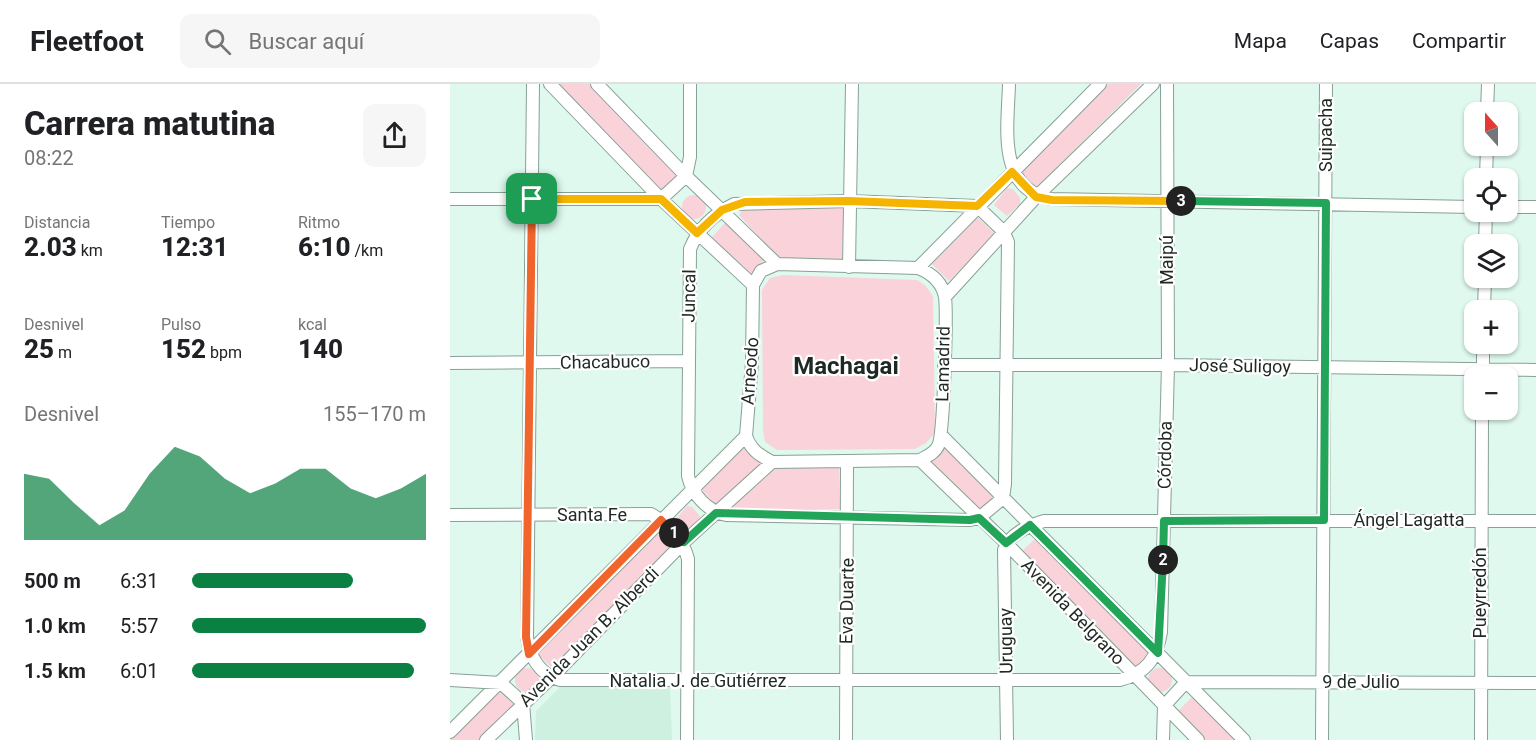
<!DOCTYPE html>
<html lang="es">
<meta charset="utf-8">
<style>
body{margin:0;font-family:Roboto,sans-serif;background:#f6f6f6;color:#202124;height:100vh;display:flex;flex-direction:column;font-size:22px;white-space:nowrap}
*{box-sizing:border-box;margin:0}
p{font-size:20px;color:#757577}
.icon{flex:none;width:33px;height:33px;fill:none;stroke:currentColor;stroke-width:2;stroke-linecap:round;stroke-linejoin:round}
.map{position:relative;flex:1;overflow:hidden}
.sheet{display:flex;flex-direction:column;background:#fff;width:450px}
.sheet>*{flex:none}
.needle{width:39px;rotate:339deg}
.tools{position:absolute;left:1014px;top:18px;display:grid;gap:12px}
.tools a{display:grid;place-items:center;width:54px;height:54px;border-radius:12px;background:#fff;box-shadow:0 2px 4px #0004;font-size:30px}
.pin{position:absolute;display:grid;place-items:center;width:51px;height:51px;color:#fff;margin:-26px;border-radius:12px;box-shadow:0 3px 9px #0006}
.km{position:absolute;width:30px;height:30px;margin:-15px;border-radius:50%;background:#222;color:#fff;font-size:16px;line-height:30px;text-align:center}
.round{display:grid;place-items:center;flex:none;width:63px;height:63px;border-radius:12px;background:#f6f6f6}
.headline{display:flex;align-items:center;justify-content:space-between;height:102px;padding:0 24px}
h1{font-size:33px;font-weight:800;line-height:45px}
.stats{display:grid;grid-template-columns:repeat(3,1fr);gap:9px;height:102px;padding:6px 24px}
.stats div{display:grid;align-content:center}
.stats b{font-size:26px;font-weight:800}
.stats small{font-size:16px;font-weight:400}
.stats p{font-size:16px}
.chart{height:168px;padding:12px 24px}
.chart p{display:flex;justify-content:space-between}
.chart svg{width:100%;height:108px;margin-top:6px;fill:#0b8043;opacity:.7}
ul{padding:0 24px;list-style:none;font-size:20px}
li{display:grid;grid-template-columns:96px 72px 1fr;align-items:center;height:45px}
li i{height:15px;border-radius:8px;background:#0b8043}
header{display:flex;align-items:center;gap:36px;box-sizing:border-box;height:84px;padding:0 30px;background:#fff;border-bottom:2px solid #e0e0e0}
header strong{font-size:28px}
nav{display:flex;gap:33px;margin-inline-start:auto;font-size:21px}
.search{width:420px;height:54px;background:#f6f6f6;display:flex;align-items:center;gap:15px;box-sizing:border-box;padding:0 21px;border-radius:12px;color:#757577;font-size:22px}
main{display:flex;flex:1;min-height:0}
.map>svg:first-child{display:block}
</style>
<header>
<strong>Fleetfoot</strong>
<div class="search"><svg class="icon" aria-label="search" viewBox="0 0 24 24"><circle cx="10" cy="10" r="6"/><path d="M15 15l6 6"/></svg>Buscar aquí</div>
<nav><a>Mapa</a><a>Capas</a><a>Compartir</a></nav>
</header>
<main>
<section class="sheet">
<div class="headline"><div><h1>Carrera matutina</h1><p>08:22</p></div><a class="round"><svg class="icon" aria-label="share" viewBox="0 0 24 24"><path d="M12 15V3M7 8l5-5 5 5M5 13v7h14v-7"/></svg></a></div>
<div class="stats">
<div><p>Distancia</p><b>2.03<small> km</small></b></div>
<div><p>Tiempo</p><b>12:31</b></div>
<div><p>Ritmo</p><b>6:10<small> /km</small></b></div>
</div>
<div class="stats">
<div><p>Desnivel</p><b>25<small> m</small></b></div>
<div><p>Pulso</p><b>152<small> bpm</small></b></div>
<div><p>kcal</p><b>140</b></div>
</div>
<div class="chart"><p><span>Desnivel</span>155–170 m</p>
<svg viewBox="0 0 160 44" preserveAspectRatio="none"><path d="M0 44V17L10 19L20 29L30 38L40 32L50 17L60 6L70 10L80 19L90 25L100 21L110 15L120 15L130 23L140 27L150 23L160 17V44z"/></svg>
</div>
<ul>
<li><b>500 m</b>6:31<i style="width:69%"></i></li>
<li><b>1.0 km</b>5:57<i style="width:100%"></i></li>
<li><b>1.5 km</b>6:01<i style="width:95%"></i></li>
</ul>
</section>
<div class="map">
<svg width="1086" height="656" viewBox="0 0 1086 656">
<rect width="100%" height="100%" fill="#dff9ee"/>
<path fill="#cef0e1" d="M111 602 220 603 222 656H85L86 627Z"/>
<path fill="#f9d2da" d="M107 0H140L229 92 212 108Z
M658 0H691L584 106 568 89Z
M557 104 563 105 570 114V120L557 132 544 121Z
M232 123a12 12 0 1 1 24 0a12 12 0 1 1-24 0Z
M394 123 392 176 328 175 289 131 293 124Z
M527 133 545 150 499 197 482 180Z
M276 138 315 175 300 191 261 154Z
M333 191 467 196 475 201 483 212 485 349 476 359 465 365 327 366 315 358 313 346 312 206 320 194Z
M295 362 311 379 267 422 251 405Z
M495 362 545 413 530 428 479 378Z
M389 382 390 425 286 428 282 421 323 383Z
M237 422 242 423 250 432 249 437 237 449 223 439Z
M211 445 226 459 102 584 88 570Z
M587 453 701 569 686 584 571 468Z
M65 596a12 12 0 1 1 24 0a12 12 0 1 1-24 0Z
M698 596a12 12 0 1 1 24 0a12 12 0 1 1-24 0Z
M51 605 67 620 30 656H0Z
M742 613 785 656H755L727 628Z"/>
<g fill="none" stroke-linecap="round" stroke-linejoin="round">
<g stroke="#88a095" stroke-width="14">
<path id="minor" d="M83 0 77 553C79 572 90 591 110 596H670C697 589 707 574 711 548L718 281 717 0
M100 0 211 115 303 201
M147 0 236 92 327 180
M559 0C558 42 546 106 602 115L1024 123
M1037 28 1038 0
M1036 94 1037 62
M0 115H211L236 92 240 73V0
M399 117 527 122 553 147 558 158 555 400 553 414 529 434 520 436 276 431C257 427 242 410 238 392L240 165C248 145 264 130 284 120Z
M1058 123H1086
M1035 160 1036 128
M327 180 468 184C481 189 492 198 495 213 497 229 494 352 488 362 485 369 477 372 470 376L322 378C309 371 301 366 296 352L302 278 303 201 311 187Z
M399 183 402 0
M468 184 650 0
M495 213 586 113 703 0
M1034 226 1035 194
M0 279 238 277
M494 281H718L1086 286
M1033 291V260
M492 352 794 656
M470 376 556 459 748 656
M0 431 201 430C220 441 233 455 238 475L237 656
M0 596 51 599 73 619 76 656
M0 648 296 352
M36 656 101 594 234 458 322 378
M396 656 397 377
M557 656 554 466C559 450 580 441 594 437H1086
M713 656 714 622 736 598 1086 599
M872 656 876 0
M1031 656 1032 326"/>
</g>
<use href="#minor" stroke="#fff" stroke-width="12"/>
</g>
<g fill="none" stroke-linecap="round" stroke-linejoin="round">
<g stroke="#fff" stroke-width="12">
<path id="split-1" d="M82 115 76 553 79 570 211 436 224 449"/>
</g>
<g stroke="#fff" stroke-width="12">
<path id="split-2" d="M224 449 234 458 266 429 520 436 529 434 556 459 580 441 708 569 713 476"/>
</g>
<g stroke="#fff" stroke-width="12">
<path id="split-3" d="M713 476 714 437 874 436 876 119 731 117"/>
</g>
<g stroke="#fff" stroke-width="12">
<path id="split-4" d="M82 115H211L247 149 272 126 295 118 399 117 527 122 562 88 586 113 602 116 731 117"/>
</g>
<use href="#split-1" stroke="#f0652b" stroke-width="8"/>
<use href="#split-2" stroke="#22a559" stroke-width="8"/>
<use href="#split-3" stroke="#22a559" stroke-width="8"/>
<use href="#split-4" stroke="#f5b400" stroke-width="8"/>
</g>
<g text-anchor="middle" stroke-width="4.5" stroke-linejoin="round" paint-order="stroke">
<g font-size="18" fill="#1e2824" stroke="#fff">
<text transform="translate(876 51) rotate(-90)" y="6">Suipacha</text>
<text transform="translate(717 176) rotate(-90)" y="6">Maipú</text>
<text transform="translate(239 212) rotate(-89)" y="6">Juncal</text>
<text transform="translate(155 278) rotate(-1)" y="6">Chacabuco</text>
<text transform="translate(493 280) rotate(-89)" y="6">Lamadrid</text>
<text transform="translate(790 282) rotate(1)" y="6">José Suligoy</text>
<text transform="translate(300 287) rotate(-86)" y="6">Arneodo</text>
<text transform="translate(715 371) rotate(-89)" y="6">Córdoba</text>
<text x="142" y="437">Santa Fe</text>
<text x="959" y="442">Ángel Lagatta</text>
<text transform="translate(1030 509) rotate(-90)" y="6">Pueyrredón</text>
<text transform="translate(397 517) rotate(-89)" y="6">Eva Duarte</text>
<text transform="translate(623 528) rotate(46)" y="6">Avenida Belgrano</text>
<text transform="translate(139 553) rotate(-45)" y="6">Avenida Juan B. Alberdi</text>
<text transform="translate(556 557) rotate(-91)" y="6">Uruguay</text>
<text x="248" y="603">Natalia J. de Gutiérrez</text>
<text x="911" y="604">9 de Julio</text>
</g>
<g font-size="24" font-weight="bold" fill="#1e2824" stroke="#fff">
<text x="396" y="290">Machagai</text>
</g>
</g>
</svg>
<div class="tools">
<a><svg class="needle" viewBox="-14 -14 28 28"><path d="M0-13l5 13h-10z" fill="#e53935"/><path d="M0 13l5-13h-10z" fill="#757577"/></svg></a>
<a><svg class="icon" aria-label="locate" viewBox="0 0 24 24"><circle cx="12" cy="12" r="6"/><path d="M12 2v4M12 18v4M2 12h4M18 12h4"/></svg></a>
<a><svg class="icon" aria-label="layers" viewBox="0 0 24 24"><path d="M12 4l9 5-9 5-9-5zM3 14l9 5 9-5"/></svg></a>
<a>+</a>
<a>−</a>
</div>
<div class="pin" style="left:82px;top:115px;background:#1e9e55"><svg class="icon" aria-label="arrive" viewBox="0 0 24 24"><path d="M6 21V4h12l-3 4 3 4H6"/></svg></div>
<b class="km" style="left:224px;top:449px">1</b>
<b class="km" style="left:713px;top:476px">2</b>
<b class="km" style="left:731px;top:117px">3</b>
</div>
</main>
